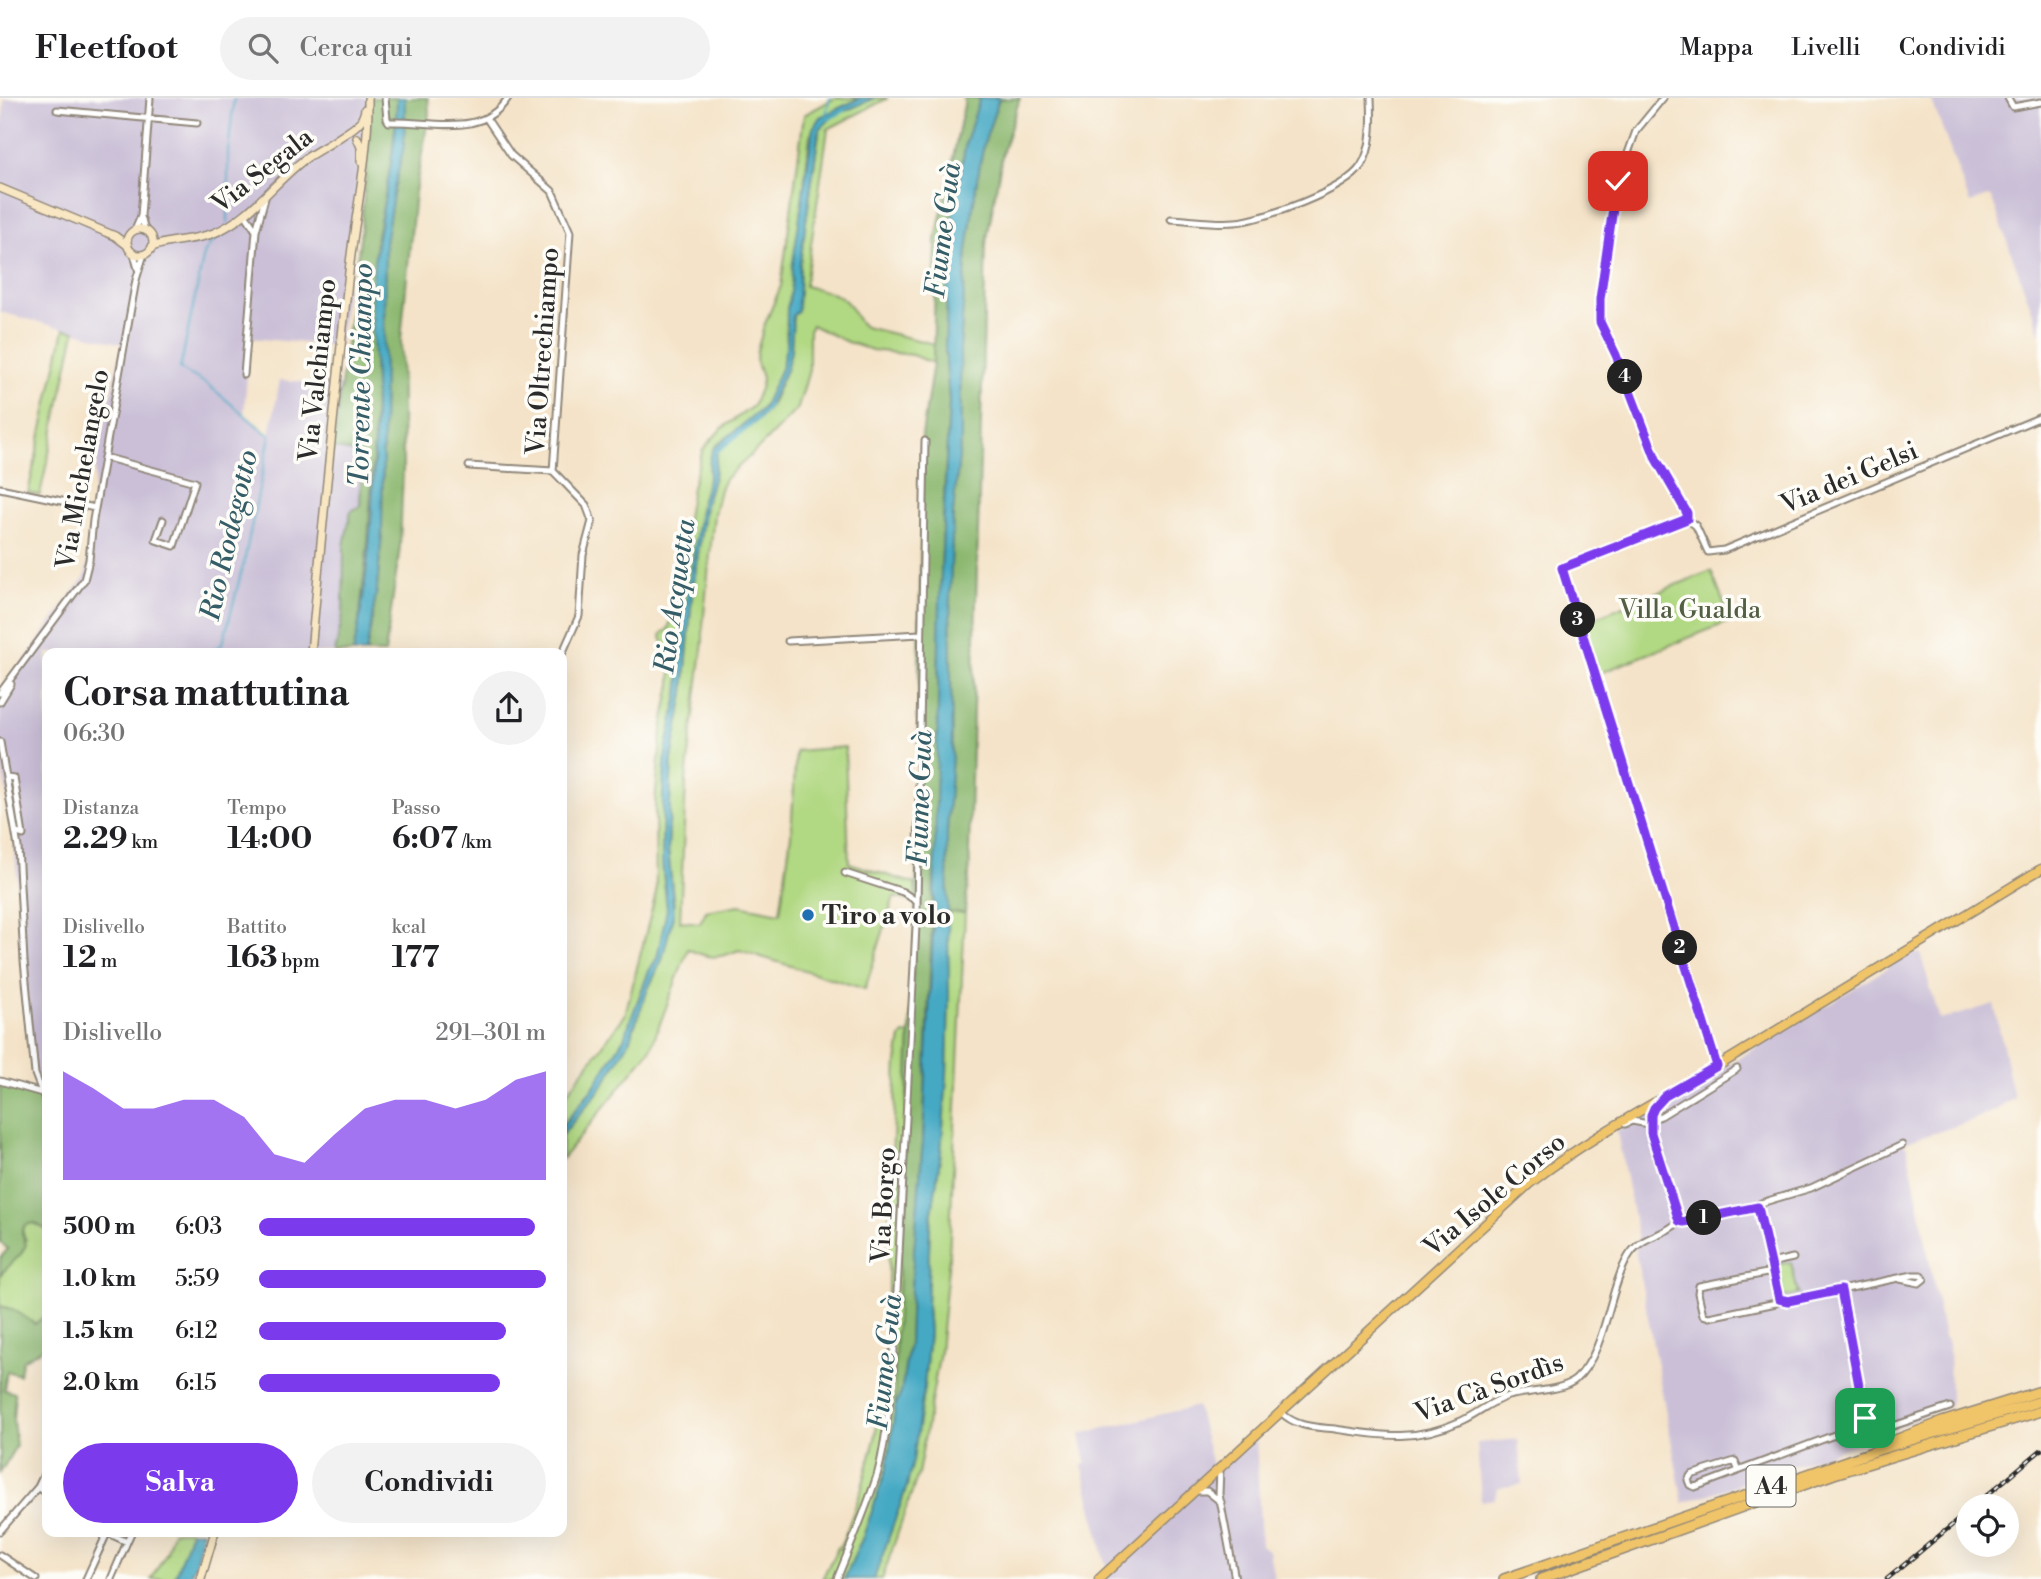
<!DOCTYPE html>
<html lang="it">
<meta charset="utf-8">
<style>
body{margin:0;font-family:"Libre Bodoni",serif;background:#f2f2f2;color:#202124;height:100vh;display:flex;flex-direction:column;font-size:26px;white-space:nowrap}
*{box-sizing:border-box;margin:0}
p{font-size:23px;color:#757577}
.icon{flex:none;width:38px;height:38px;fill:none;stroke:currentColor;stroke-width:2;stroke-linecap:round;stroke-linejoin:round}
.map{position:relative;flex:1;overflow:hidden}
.side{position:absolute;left:42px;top:550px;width:525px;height:889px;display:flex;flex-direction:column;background:#fff;border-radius:14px;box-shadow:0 7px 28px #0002}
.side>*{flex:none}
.tools{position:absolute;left:1956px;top:1396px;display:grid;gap:14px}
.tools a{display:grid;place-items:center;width:63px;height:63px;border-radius:50%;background:#fff;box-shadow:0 7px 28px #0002;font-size:35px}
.pin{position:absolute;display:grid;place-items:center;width:60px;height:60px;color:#fff;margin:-30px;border-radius:14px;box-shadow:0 4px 10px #0006}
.km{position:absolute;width:35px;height:35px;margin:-18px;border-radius:50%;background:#222;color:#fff;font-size:19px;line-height:35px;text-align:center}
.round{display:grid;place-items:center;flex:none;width:74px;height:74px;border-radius:37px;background:#f2f2f2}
.overview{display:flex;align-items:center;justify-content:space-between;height:119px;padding:0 21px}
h1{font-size:38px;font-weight:800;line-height:52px}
.figures{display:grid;grid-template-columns:repeat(3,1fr);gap:10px;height:119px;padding:7px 21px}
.figures div{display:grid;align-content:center}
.figures b{font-size:30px;font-weight:800}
.figures small{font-size:19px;font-weight:400}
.figures p{font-size:19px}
.chart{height:196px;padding:14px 21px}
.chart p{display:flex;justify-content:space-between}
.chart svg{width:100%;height:126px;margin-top:7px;fill:#7c3aed;opacity:.7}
.button{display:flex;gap:14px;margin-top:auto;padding:14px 21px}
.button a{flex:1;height:80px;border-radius:42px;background:#7c3aed;color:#fff;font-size:28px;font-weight:800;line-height:80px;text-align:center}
.button a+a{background:#f2f2f2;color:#202124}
ul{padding:0 21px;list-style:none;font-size:23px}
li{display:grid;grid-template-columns:112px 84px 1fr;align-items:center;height:52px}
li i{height:18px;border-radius:9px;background:#7c3aed}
header{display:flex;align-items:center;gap:42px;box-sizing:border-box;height:98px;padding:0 35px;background:#fff;border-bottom:2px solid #e0e0e0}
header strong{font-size:33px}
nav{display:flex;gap:38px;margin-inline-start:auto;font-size:24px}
.search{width:490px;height:63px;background:#f2f2f2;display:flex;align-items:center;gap:18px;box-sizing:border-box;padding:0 24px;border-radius:38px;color:#757577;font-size:26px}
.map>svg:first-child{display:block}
</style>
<header>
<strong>Fleetfoot</strong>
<div class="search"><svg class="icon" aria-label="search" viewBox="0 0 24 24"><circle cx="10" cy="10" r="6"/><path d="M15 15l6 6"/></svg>Cerca qui</div>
<nav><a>Mappa</a><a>Livelli</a><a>Condividi</a></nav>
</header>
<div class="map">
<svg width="2041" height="1481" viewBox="0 0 2041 1481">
<rect width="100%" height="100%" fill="#fdfcf7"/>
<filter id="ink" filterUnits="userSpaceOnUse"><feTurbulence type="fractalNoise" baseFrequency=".0143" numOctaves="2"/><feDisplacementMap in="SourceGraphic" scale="14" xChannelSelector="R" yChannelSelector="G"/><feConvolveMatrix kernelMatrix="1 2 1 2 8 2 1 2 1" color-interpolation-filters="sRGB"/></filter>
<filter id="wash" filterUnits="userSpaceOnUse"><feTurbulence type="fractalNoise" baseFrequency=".00686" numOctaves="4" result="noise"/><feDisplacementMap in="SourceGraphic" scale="28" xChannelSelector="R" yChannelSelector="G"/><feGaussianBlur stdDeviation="1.57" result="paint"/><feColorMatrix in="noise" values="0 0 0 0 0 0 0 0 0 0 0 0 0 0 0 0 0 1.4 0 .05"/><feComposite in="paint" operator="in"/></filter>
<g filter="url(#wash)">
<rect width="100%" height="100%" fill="#f4e3c8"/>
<path fill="#cabfd7" d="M34 0H369L339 248 250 240 244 315 270 337 280 282 340 287 333 350 362 355 360 408 344 448 343 516 335 555H47V1002L34 975 12 722 0 661V596L85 478 91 441V414L96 366 122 246 0 214V24H3L4 1Z
M1931 0H2041V238L1991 98 1970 105Z
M1914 854V856L1920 855 1940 922 1994 906 2014 1000 1996 1012 1965 1025 1904 1045 1907 1050 1913 1078 1944 1239 1949 1245 1950 1307 1871 1341 1683 1405 1634 1146 1638 1141 1617 1034Z
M1197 1308 1214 1375 1256 1337 1261 1447 1269 1453 1274 1481H1099L1107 1472 1082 1367 1086 1365 1080 1336Z
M1518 1341 1522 1386 1498 1390 1494 1401 1481 1403 1477 1345Z"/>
<path fill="#b1d882" stroke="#6e8256" stroke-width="2" d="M835 0H860L820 19 810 37 791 194 787 211 786 252 781 271 766 305 757 317 716 347 710 360 709 377 701 406 687 498 678 598 666 653 663 694 662 764 667 811 657 861 649 873 624 940 593 990 562 1028V1002L625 917 656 795 655 705 662 631 671 586V566L661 539 662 535 668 531 676 507 683 445 692 389 703 351 721 331 753 308 761 288 762 280 756 262 757 253 764 228 781 188 804 17Z
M875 0H888L828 31 805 188C819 192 839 194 848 206 855 214 856 224 865 229L934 246 933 265 912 257 872 252 847 244 812 227 809 232V272L798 310 764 345 725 381 720 391 714 416 703 527V543L686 682 680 823 700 825 706 813 739 807 780 815 791 737 796 653 845 649 849 765 915 786 916 804 894 799 865 891 739 852C718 861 709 861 688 851L650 952 562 1061V1037L600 992 628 946 648 891 662 862 674 807 668 751 672 661 684 595 692 498 705 407 714 378 717 353 760 321 771 307 786 272 791 253 793 218 799 197 800 165 820 29 833 18Z
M64 231 75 233 40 397 28 395Z
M1711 473 1731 523 1598 576 1583 524Z
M947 814 965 815 949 1158 940 1254 918 1376 882 1481H874L907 1388 924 1289 929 1234 927 1208 930 1128 941 1055 947 977 949 897Z
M904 936 911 937 895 1309 887 1369 863 1439 844 1481H822L837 1451 843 1443 861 1393 875 1341 887 1238 890 1098 897 964 901 940Z
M33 1125 47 1132V1216L35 1226 14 1212 0 1208V1177L26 1142 22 1133 25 1127Z
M1791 1164 1798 1196 1784 1199 1780 1197 1774 1167Z
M173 1433H191L176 1478 174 1481H151L167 1454Z"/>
<path fill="#8cb870" stroke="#5c724e" stroke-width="2" d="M369 0H397V10L391 67 376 143 372 196 375 290 373 361 368 443 358 532 353 555H335L343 516 344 448 351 413 360 408 362 356 333 350 361 132 370 21Z
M405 0H428L429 16 415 94 401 242 403 372 400 449 385 555H366L377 491 382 434 385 144 394 91 404 48Z
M964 0H980L966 44 950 134 945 249 949 303 943 418 938 574 939 654 923 1041 911 1190 909 1246 901 1295 895 1309V1258L916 804 922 337 933 265 936 141 964 7Z
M1020 0 1003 53 986 146 969 755C972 765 966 801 965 815L947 814V735L952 658 950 495 953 415 961 339 960 251 967 152 977 82 984 46 999 1Z
M0 985 40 994 47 1002V1132L34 1125 25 1127 22 1134 26 1147 21 1156 0 1177V1160L8 1151 0 1144Z
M0 1208 14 1212 35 1226 47 1216V1248L23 1262 19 1277 7 1273 4 1292 15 1295 13 1322 16 1348 0 1375Z"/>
<path fill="#45a9c4" stroke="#386a78" stroke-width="2" d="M397 0H405L404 48 394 91 385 145 382 434 377 491 366 555H353C372 469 375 378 375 290 375 259 371 226 372 195 374 129 397 66 397 0Z
M861 0H875L833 18 819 32 800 165 798 212 793 218 791 253 786 272 767 312 746 332 717 353 714 378 705 407 692 498 684 595 672 661 668 751 674 814 662 862 648 891 628 946 600 992 562 1037V1028L593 990 624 940 649 873 657 860 667 811 662 764 663 694 666 653 678 598 687 498 701 406 709 377 710 360 713 351 763 310 781 271 787 245V211L791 194 792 171 813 30 820 19Z
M980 0H999L984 46 977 82 967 152 960 251 961 339 953 415 950 495 952 658 947 735 949 897 947 977 941 1055 930 1128 927 1208 929 1234 924 1289 913 1363 907 1388 874 1481H844L863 1439 887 1369 895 1309 901 1295 909 1246 911 1190 923 1041 934 810 940 496 949 303 945 249 950 134 966 44Z
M191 1433H203L195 1467 188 1481H174Z"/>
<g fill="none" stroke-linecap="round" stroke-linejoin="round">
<path stroke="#45a9c4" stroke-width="2" d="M826 16 830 0
M825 23 845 13
M228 125V54L234 0
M717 354 760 321 770 307
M207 555 221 547 224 541 244 464 270 338 207 286 180 271 204 156 211 145 226 133"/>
</g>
</g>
<g filter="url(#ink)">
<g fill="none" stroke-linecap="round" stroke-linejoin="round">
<g stroke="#90877a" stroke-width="9">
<path id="street" d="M385 0 387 21 389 24C430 22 481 41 508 0
M1663 0 1636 33 1618 83 1599 213 1605 238 1616 257 1656 361 1687 415V421
M2008 0 2013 9 2041 4
M57 12 197 25
M487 21 511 57 552 93 570 134 553 373 586 407 592 423 583 457 579 518 562 556
M245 116 256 133
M142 121 145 133
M1171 121C1192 122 1214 126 1235 124 1263 122 1346 92 1361 68 1373 50 1372 21 1371 0
M135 132 141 118 150 0
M134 156 138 171
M244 277 256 133 265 100
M104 359 195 384 174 448 156 442 163 422
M469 368 553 373
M0 390 95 410
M1687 421 1562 470 1717 968
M1687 421 1696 428 1708 454 1724 452 2041 319
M788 543 921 536
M0 595 84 482 89 462 93 422 136 182 144 156
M0 604 11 586
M0 644 18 749 24 863 35 976 47 1007
M7 679 14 680 23 737 17 735
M845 775 903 794 916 803
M0 983 42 995
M1658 1006 1651 1017V1035L1679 1123
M1650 1022 1661 1018 1737 971
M1625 1026 1632 1023 1643 1025
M1757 1109 1772 1174 1699 1188 1698 1195 1703 1217 1709 1219 1776 1205 1780 1202 1788 1203 1913 1177H1921L1924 1181 1919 1185 1900 1181
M1770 1165 1793 1160
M1772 1174 1780 1202
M1281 1314C1295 1329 1315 1329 1335 1331 1382 1338 1416 1344 1461 1323 1477 1316 1491 1303 1508 1298 1526 1293 1562 1293 1575 1282 1607 1253 1607 1196 1628 1159 1641 1136 1665 1139 1679 1123L1684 1124 1757 1109 1761 1105 1811 1090 1902 1047
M1864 1326 1878 1333 1950 1309
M1220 1370 1219 1396 1235 1481
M1738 1371 1735 1363 1691 1377 1688 1382 1690 1387 1695 1389 1864 1326 1865 1320 1841 1192
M38 1389 47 1396
M1197 1393H1207L1221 1404
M0 1433 38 1389 47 1370
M108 1435 127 1444 132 1433
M0 1457 36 1481
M86 1481 108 1433
M111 1481 127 1444
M837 1481C851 1446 867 1410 878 1374 887 1340 889 1305 893 1271L917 809 925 343"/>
</g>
<g stroke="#90877a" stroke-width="10">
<path id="secondary" d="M357 40 361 49V63
M0 90 115 138 127 147
M127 144a13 13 0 1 1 26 0a13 13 0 1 1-26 0Z
M152 149C172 141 194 143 214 135 251 120 274 84 305 61 316 53 327 48 337 41 350 32 363 27 365 11
M311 555C322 428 335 301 349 174 355 116 369 58 368 0
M201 1481 215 1433"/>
</g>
<g stroke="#90877a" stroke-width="11">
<path id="primary" d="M1099 1481 1529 1086C1589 1039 1657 1004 1723 965 1829 901 1935 836 2041 771"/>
</g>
<g stroke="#90877a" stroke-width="12">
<path id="highway" d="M1890 1344 1942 1324 2041 1293
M1504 1481 1878 1352 2041 1303
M1541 1481 1834 1376 2041 1313"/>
</g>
<use href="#street" stroke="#fff" stroke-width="5"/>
<use href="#secondary" stroke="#f9e7c3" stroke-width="7"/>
<use href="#primary" stroke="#f0c469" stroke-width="8"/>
<use href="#highway" stroke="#f0c469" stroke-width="9"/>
<g stroke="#2b2b2b" stroke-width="4.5">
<path id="rail" d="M1973 1409 2041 1352
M1887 1481 1969 1413"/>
</g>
<use href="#rail" stroke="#fdfcf7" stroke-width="2" stroke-dasharray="5" stroke-linecap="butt"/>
</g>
</g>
<g fill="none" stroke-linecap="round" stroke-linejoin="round" filter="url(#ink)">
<g stroke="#fff" stroke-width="14">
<path id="route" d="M1618 83 1614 103 1600 201V224L1616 257 1656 361 1687 415V421L1562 470 1717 968 1665 998 1654 1010 1651 1017V1035L1679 1123 1684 1124 1758 1109 1779 1201 1788 1203 1841 1192 1865 1320"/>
</g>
<use href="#route" stroke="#7c3aed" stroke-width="9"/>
</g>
<circle fill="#1f6fb2" stroke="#fdfcf7" stroke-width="2.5" cx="808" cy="817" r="7"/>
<g text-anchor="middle" stroke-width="7" stroke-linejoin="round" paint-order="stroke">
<rect fill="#fdfcf7" stroke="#6a6a68" stroke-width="2" x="1746.5" y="1367.5" width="49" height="41" rx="5"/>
<g font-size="24" font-weight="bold" fill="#2b2b2b">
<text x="1771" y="1396">A4</text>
</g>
<g font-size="26" fill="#2b2b2b" stroke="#fdfcf7">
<text transform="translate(262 72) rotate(-38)" y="9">Via Segala</text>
<text transform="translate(542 253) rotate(-86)" y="9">Via Oltrechiampo</text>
<text transform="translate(317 272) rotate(-84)" y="9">Via Valchiampo</text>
<text transform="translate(82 371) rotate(-80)" y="9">Via Michelangelo</text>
<text transform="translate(1849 379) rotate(-23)" y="9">Via dei Gelsi</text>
<text transform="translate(1494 1096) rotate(-40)" y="9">Via Isole Corso</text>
<text transform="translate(883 1107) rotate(-87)" y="9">Via Borgo</text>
<text transform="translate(1489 1289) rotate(-20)" y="9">Via Cà Sordìs</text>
</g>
<g font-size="26" fill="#535f45" stroke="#fdfcf7">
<text x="1690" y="520">Villa Gualda</text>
</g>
<g font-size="26" font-weight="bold" fill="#2b2b2b" stroke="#fdfcf7" text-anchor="start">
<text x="822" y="826">Tiro a volo</text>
</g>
<g font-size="28" font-style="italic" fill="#355d68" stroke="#fdfcf7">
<text transform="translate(942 132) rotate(-83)" y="10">Fiume Guà</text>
<text transform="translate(360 277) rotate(-89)" y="10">Torrente Chiampo</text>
<text transform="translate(228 437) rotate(-77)" y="10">Rio Rodegotto</text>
<text transform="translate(674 498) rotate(-82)" y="10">Rio Acquetta</text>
<text transform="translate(919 700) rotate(-88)" y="10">Fiume Guà</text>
<text transform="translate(884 1264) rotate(-84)" y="10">Fiume Guà</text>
</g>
</g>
</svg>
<div class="tools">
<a><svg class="icon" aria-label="locate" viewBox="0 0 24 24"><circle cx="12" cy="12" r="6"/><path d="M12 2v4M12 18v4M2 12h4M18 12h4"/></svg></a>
</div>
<div class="pin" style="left:1865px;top:1320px;background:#1e9e55"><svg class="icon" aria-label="arrive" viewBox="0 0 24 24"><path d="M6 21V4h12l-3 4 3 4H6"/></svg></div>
<div class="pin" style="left:1618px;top:83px;background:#d93025"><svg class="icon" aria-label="check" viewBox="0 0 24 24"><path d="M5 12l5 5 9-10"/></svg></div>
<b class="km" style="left:1704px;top:1120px">1</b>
<b class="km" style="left:1680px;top:850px">2</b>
<b class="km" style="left:1578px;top:522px">3</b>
<b class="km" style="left:1625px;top:279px">4</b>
<section class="side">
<div class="overview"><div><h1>Corsa mattutina</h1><p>06:30</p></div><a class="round"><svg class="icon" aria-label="share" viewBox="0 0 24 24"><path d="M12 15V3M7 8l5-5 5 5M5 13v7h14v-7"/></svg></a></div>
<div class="figures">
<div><p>Distanza</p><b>2.29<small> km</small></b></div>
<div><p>Tempo</p><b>14:00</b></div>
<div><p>Passo</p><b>6:07<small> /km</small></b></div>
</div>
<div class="figures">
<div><p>Dislivello</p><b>12<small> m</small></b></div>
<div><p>Battito</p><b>163<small> bpm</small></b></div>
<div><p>kcal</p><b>177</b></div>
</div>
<div class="chart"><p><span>Dislivello</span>291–301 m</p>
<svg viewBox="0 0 160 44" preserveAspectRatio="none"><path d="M0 44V6L10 12L20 19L30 19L40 16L50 16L60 22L70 35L80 38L90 28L100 19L110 16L120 16L130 19L140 16L150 9L160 6V44z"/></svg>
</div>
<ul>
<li><b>500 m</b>6:03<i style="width:96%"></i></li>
<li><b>1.0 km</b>5:59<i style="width:100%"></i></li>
<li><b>1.5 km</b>6:12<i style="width:86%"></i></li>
<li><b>2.0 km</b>6:15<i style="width:84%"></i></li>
</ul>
<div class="button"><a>Salva</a><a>Condividi</a></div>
</section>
</div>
